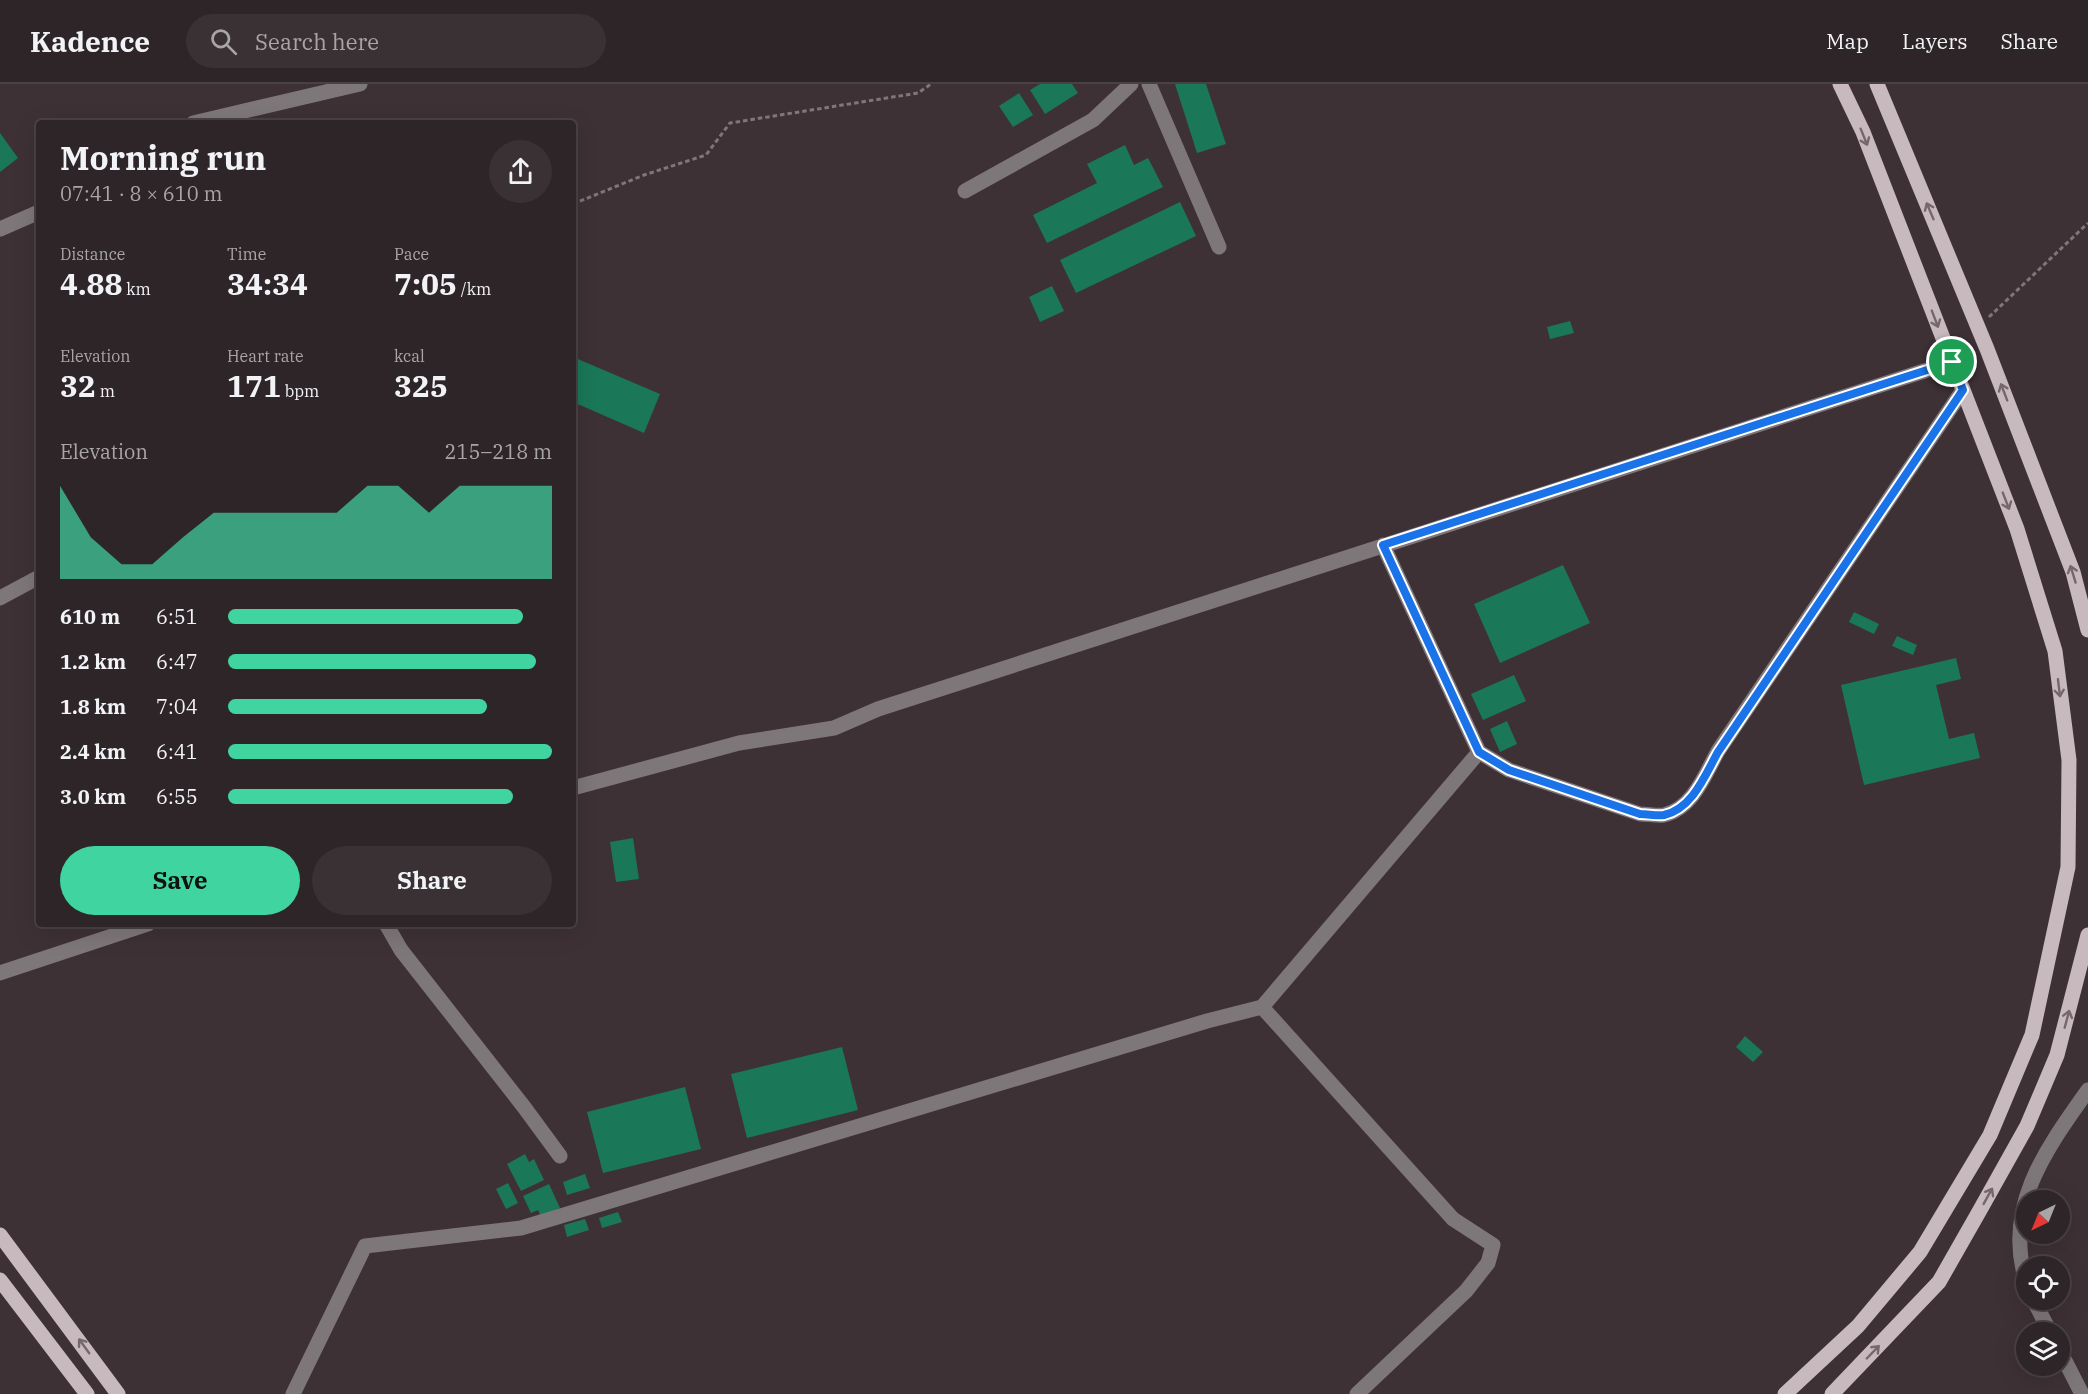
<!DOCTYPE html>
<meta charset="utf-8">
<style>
body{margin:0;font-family:"IBM Plex Serif",serif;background:#3a3134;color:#f1f3f6;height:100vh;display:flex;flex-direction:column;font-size:22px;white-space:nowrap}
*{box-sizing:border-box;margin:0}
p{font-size:20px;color:#a7a5a8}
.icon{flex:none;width:33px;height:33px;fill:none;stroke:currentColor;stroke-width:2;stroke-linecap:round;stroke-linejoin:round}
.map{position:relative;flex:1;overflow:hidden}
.side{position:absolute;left:36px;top:36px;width:540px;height:807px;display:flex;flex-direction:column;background:#2e2528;border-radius:6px;box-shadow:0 6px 24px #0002,0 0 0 2px #494245}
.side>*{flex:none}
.needle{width:39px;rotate:223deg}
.fabs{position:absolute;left:2016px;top:1106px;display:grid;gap:12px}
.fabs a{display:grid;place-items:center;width:54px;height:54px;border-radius:50%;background:#2e2528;box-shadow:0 6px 24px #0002,0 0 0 2px #494245;font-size:30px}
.pin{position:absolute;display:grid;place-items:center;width:51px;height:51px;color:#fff;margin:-26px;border:3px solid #fff;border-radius:50%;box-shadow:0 2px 6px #0007}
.round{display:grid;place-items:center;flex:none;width:63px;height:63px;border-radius:32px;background:#3a3134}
.head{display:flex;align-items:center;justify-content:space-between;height:102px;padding:0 24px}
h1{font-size:33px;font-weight:700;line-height:45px}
.stats{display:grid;grid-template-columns:repeat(3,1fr);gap:9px;height:102px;padding:6px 24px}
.stats div{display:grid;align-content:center}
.stats b{font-size:30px;font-weight:700}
.stats small{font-size:16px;font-weight:400}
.stats p{font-size:16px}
.chart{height:168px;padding:12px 24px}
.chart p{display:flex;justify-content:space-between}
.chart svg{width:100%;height:108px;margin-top:6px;fill:#40d4a1;opacity:.7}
.action{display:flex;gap:12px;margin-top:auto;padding:12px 24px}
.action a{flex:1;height:69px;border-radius:36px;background:#40d4a1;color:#111;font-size:24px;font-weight:700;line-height:69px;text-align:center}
.action a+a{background:#3a3134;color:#f1f3f6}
ul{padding:0 24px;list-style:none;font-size:20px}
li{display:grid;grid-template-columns:96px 72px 1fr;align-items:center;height:45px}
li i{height:15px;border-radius:8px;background:#40d4a1}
header{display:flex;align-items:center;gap:36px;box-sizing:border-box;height:84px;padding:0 30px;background:#2e2528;border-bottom:2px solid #494245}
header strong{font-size:28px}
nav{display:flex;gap:33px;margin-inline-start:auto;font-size:21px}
.search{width:420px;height:54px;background:#3a3134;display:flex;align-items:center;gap:15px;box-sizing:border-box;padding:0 21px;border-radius:33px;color:#a7a5a8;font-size:22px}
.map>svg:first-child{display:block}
</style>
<header>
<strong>Kadence</strong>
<div class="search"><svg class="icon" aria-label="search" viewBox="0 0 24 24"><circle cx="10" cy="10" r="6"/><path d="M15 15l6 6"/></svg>Search here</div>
<nav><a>Map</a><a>Layers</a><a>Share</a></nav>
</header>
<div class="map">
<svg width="2088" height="1310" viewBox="0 0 2088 1310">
<rect width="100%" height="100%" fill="#3e3136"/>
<path fill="#1a7758" d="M1040 0H1072L1078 9 1045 30 1030 6Z
M1175 0H1206L1226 60 1197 69Z
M1019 9 1033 31 1013 43 999 22Z
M0 49 18 74 0 88Z
M1125 61 1134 81 1148 74 1163 103 1047 159 1033 131 1097 99 1087 80Z
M1180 118 1196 152 1076 209 1060 176Z
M1052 202 1064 227 1040 238 1029 213Z
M1570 237 1574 249 1550 255 1547 243Z
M573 273 660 310 644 349 573 318Z
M1563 481 1590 539 1500 579 1474 520Z
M1854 528 1879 540 1874 550 1849 538Z
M1897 552 1917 561 1913 571 1892 562Z
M1956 574 1961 595 1936 601 1949 655 1974 649 1980 674 1864 701 1841 601Z
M1514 591 1526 617 1483 636 1471 610Z
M1507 637 1517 660 1500 668 1490 645Z
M633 754 639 795 616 798 610 758Z
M1745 952 1763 968 1753 978 1736 963Z
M842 963 858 1026 747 1054 731 990Z
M685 1003 701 1065 603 1089 587 1028Z
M525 1070 529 1078 534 1075 544 1096 521 1107 507 1080Z
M585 1090 590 1104 567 1111 563 1098Z
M508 1099 518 1119 506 1125 496 1105Z
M549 1100 560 1124 541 1133 538 1126 531 1129 523 1112Z
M618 1128 622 1138 602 1144 599 1134Z
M585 1135 589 1146 567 1153 564 1141Z"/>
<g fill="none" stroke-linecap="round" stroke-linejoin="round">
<path stroke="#81757a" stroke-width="3" stroke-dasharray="4.5 3" stroke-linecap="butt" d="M573 120 644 91 706 71 730 39 918 9 931 0
M1989 233 2088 139"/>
<path stroke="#7e777a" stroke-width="15" d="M1149 0 1219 163
M193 39 360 0
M965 107 1093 36 1131 0
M0 145 39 128
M1383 461 1479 668 1509 686 1640 730C1648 730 1657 732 1664 731 1693 724 1705 691 1718 667L1963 306
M0 514 39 493
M573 704 739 659 834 644 878 625 1952 278
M386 840 401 866 524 1023 560 1072
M0 889 148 840
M1262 923 1453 1135 1493 1161 1488 1179 1466 1207 1357 1310
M2026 1197C2003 1122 2047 1064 2088 1006
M2033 1215 2050 1248
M2060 1267 2082 1310
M293 1310 365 1162 521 1144 1207 937 1262 923 1479 668"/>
<path stroke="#c7b9be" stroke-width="15" d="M1877 0 1987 265 2073 488 2088 546
M0 1151 118 1310
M0 1196 87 1310
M1785 1310 1858 1242 1920 1168 1990 1051 2032 951 2068 783 2069 676 2055 567 2017 445 1863 48 1840 0
M1832 1310 1939 1198 1980 1126 2027 1042 2057 971 2088 851"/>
</g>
<defs><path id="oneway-shaft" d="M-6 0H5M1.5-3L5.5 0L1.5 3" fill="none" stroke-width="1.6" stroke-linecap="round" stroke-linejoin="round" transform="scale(1.5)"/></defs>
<g stroke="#75676c">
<use href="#oneway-shaft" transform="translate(1864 53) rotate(68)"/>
<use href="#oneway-shaft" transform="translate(1930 127) rotate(-113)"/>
<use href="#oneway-shaft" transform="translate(1935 235) rotate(69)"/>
<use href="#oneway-shaft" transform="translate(2004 308) rotate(-111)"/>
<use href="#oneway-shaft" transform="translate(2006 417) rotate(69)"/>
<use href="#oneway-shaft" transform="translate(2073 490) rotate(-107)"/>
<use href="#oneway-shaft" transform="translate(2059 604) rotate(83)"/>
<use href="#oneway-shaft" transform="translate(2067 935) rotate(-75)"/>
<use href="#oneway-shaft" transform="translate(1988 1112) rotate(-61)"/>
<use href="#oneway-shaft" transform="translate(84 1262) rotate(-126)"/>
<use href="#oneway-shaft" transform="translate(1873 1268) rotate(-46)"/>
</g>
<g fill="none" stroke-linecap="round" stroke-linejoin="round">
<g stroke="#fff" stroke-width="12">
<path id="route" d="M1952 278 1963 306 1718 668C1705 691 1693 724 1664 731 1657 732 1648 730 1640 730L1509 686 1479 668 1383 461Z"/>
</g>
<use href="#route" stroke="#1a73e8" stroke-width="8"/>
</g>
</svg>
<div class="fabs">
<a><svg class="needle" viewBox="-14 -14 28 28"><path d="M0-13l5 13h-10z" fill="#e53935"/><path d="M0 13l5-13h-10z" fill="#a7a5a8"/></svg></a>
<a><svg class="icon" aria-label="locate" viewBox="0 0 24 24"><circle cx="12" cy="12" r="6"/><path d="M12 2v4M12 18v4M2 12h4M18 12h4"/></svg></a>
<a><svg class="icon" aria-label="layers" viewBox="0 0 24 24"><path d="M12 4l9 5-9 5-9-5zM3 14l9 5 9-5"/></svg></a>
</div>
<div class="pin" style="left:1952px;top:278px;background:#1e9e55"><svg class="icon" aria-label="arrive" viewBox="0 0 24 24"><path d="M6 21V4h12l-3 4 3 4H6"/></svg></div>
<section class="side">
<div class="head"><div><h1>Morning run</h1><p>07:41 · 8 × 610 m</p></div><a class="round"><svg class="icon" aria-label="share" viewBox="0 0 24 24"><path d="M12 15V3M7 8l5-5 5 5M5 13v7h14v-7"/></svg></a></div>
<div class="stats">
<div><p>Distance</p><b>4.88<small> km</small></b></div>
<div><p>Time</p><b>34:34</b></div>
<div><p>Pace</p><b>7:05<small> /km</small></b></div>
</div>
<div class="stats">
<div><p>Elevation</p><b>32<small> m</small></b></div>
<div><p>Heart rate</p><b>171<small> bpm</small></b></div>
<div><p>kcal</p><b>325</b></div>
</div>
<div class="chart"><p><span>Elevation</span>215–218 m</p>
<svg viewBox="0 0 160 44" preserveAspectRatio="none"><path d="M0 44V6L10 27L20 38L30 38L40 27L50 17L60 17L70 17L80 17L90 17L100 6L110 6L120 17L130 6L140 6L150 6L160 6V44z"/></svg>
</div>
<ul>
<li><b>610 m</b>6:51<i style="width:91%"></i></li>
<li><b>1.2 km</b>6:47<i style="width:95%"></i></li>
<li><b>1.8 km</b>7:04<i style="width:80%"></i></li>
<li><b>2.4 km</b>6:41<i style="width:100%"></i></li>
<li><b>3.0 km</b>6:55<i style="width:88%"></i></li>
</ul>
<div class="action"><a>Save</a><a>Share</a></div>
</section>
</div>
